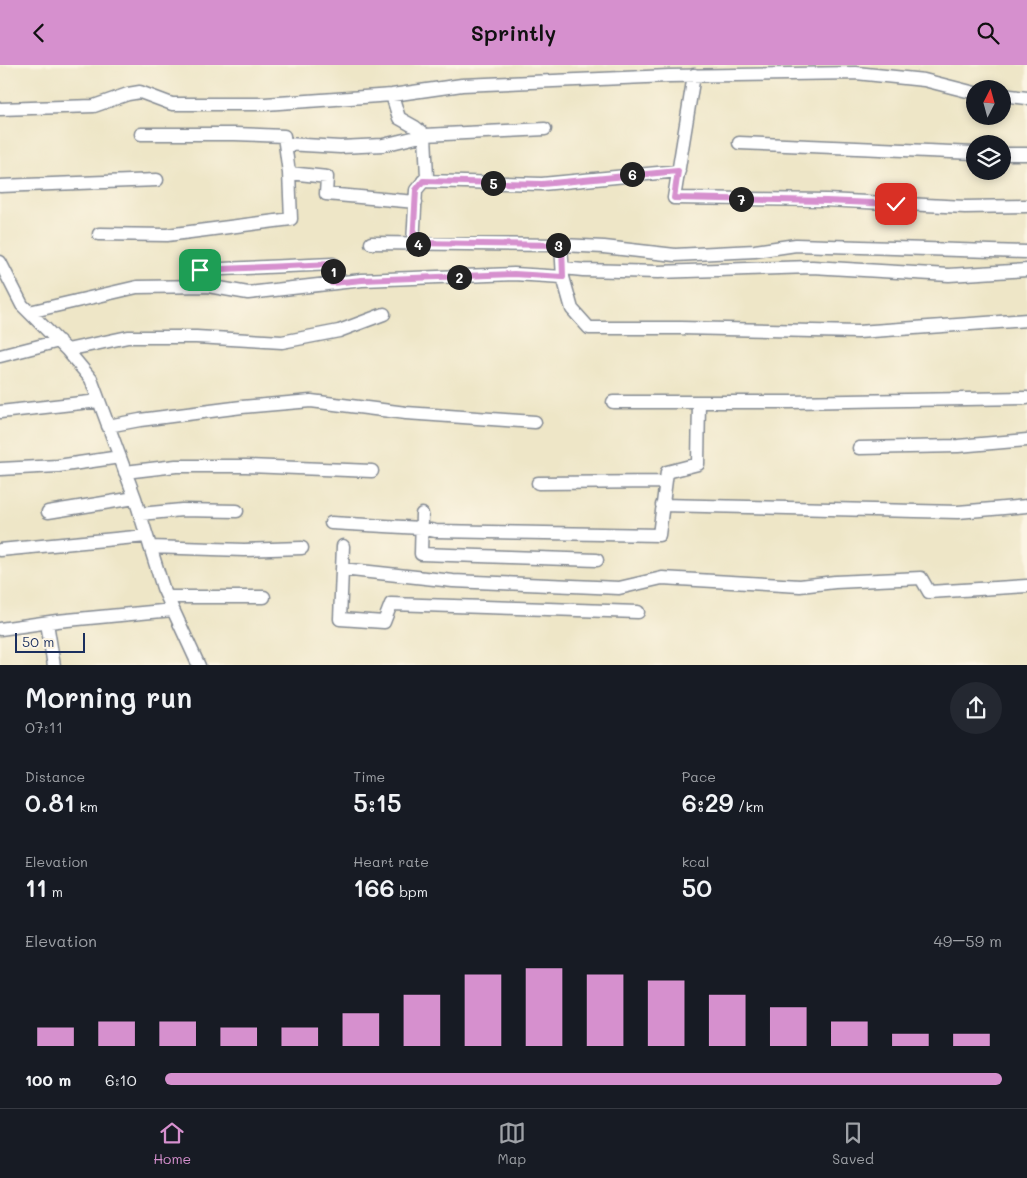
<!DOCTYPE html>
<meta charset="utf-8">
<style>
body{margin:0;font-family:Mali,sans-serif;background:#242831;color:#f1f3f6;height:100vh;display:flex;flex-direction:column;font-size:19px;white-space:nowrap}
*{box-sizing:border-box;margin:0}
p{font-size:16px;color:#9ea1a6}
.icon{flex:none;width:28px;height:28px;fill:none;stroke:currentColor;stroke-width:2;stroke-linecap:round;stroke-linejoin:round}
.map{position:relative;height:600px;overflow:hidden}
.side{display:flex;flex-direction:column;background:#171b24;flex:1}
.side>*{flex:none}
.needle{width:32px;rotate:6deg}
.tools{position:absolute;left:966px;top:15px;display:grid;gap:10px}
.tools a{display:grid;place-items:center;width:45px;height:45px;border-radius:50%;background:#171b24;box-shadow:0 2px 8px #0003;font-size:25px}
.scale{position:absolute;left:15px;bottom:12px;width:70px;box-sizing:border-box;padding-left:5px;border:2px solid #1b2f5e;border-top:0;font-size:14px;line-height:18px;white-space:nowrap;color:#1b2f5e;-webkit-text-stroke:4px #fcf5e5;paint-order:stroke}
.pin{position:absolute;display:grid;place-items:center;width:42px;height:42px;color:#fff;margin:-21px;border-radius:10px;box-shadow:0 2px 8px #0006}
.km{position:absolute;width:25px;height:25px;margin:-12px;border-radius:50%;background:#222;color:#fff;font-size:14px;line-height:25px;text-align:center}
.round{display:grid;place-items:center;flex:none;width:52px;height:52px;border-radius:26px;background:#242831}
.summary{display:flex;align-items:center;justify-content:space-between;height:85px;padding:0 25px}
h1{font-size:28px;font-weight:600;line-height:38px}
.stats{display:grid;grid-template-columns:repeat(3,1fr);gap:8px;height:85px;padding:5px 25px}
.stats div{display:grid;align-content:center}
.stats b{font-size:25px;font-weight:600}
.stats small{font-size:14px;font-weight:400}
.stats p{font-size:14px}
.chart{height:140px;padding:10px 25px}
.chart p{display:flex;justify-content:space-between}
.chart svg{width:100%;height:90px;margin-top:5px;stroke:#d690ce;stroke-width:6}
ul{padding:0 25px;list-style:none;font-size:16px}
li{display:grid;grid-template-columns:80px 60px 1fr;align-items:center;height:38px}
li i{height:12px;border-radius:6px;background:#d690ce}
header{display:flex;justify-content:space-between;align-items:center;height:65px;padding:0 25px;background:#d690ce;color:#111;font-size:22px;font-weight:600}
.tabs{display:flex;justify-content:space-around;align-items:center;height:70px;border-top:1px solid #363941;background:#171b24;font-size:14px;color:#9ea1a6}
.tabs a{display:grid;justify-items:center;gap:2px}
.tabs .selected{color:#d690ce}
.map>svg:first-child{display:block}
</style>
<header><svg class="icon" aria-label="back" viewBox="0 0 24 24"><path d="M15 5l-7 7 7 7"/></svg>Sprintly<svg class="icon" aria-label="search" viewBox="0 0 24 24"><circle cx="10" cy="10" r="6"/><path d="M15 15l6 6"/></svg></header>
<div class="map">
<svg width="1027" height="601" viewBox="0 0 1027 601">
<rect width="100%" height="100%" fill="#fcf5e5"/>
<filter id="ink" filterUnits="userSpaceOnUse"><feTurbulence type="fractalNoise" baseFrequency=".02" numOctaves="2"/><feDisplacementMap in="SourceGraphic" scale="10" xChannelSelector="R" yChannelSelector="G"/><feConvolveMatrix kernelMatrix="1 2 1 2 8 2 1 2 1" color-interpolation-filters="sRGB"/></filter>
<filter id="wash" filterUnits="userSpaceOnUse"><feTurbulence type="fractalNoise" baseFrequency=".0096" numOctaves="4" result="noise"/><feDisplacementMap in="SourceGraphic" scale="20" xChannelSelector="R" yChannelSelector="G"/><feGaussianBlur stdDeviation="1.12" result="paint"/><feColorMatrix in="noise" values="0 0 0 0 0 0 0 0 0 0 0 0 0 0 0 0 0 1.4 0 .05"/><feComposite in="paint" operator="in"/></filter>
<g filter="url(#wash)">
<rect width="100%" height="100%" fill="#eee6c7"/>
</g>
<g filter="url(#ink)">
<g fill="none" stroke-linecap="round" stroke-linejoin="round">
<g stroke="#848a92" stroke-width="15">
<path id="minor" d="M694 10 674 133 827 135 965 142 1027 141
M392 30 399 53 415 62 425 70 427 112 416 125 413 179
M1002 30 1027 33
M0 44 94 41 128 29 140 27 172 39H265L392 30 462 20 669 11 856 8 924 15 975 28
M739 78 975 88
M286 79 340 82 383 80 425 70 545 64
M1002 89H1027
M289 108 327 112 326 129 416 137
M423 116 542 119 679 106
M0 121 157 115
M99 169 167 170 291 154 289 108 284 71 235 69H141
M371 178 561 180 604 182 675 190 755 186 796 180 1027 187
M561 180 563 212 572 244 589 263H681L858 267 1027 255
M0 197 22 240 67 285 91 314 135 433 163 523 199 601
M563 203 583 205 658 207 812 202 949 210 1027 205
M200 205 333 199 332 218
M29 247 137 222 208 221 248 228 362 215 514 209 563 212
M67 285 128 272H196L282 277 339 266 384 249
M0 291 59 276
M613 337H790L1027 333
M0 347 99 336
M108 361 140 355 242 342 311 336 406 348 535 357
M859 383 958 381 1027 375
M0 404 58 401 120 392
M125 407 176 401H246L372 406
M538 418 665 417
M662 440 958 447 1027 441
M48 447 135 433
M140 449 182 445 237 446
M422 449 421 489 597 495
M331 458 421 463 436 466 659 470 667 407 698 399 699 337
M343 481 340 554 384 557 391 539 638 547
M150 482 244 485 302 483
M0 485 146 471
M342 504 453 516 619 523 662 513 800 521 835 517 921 513 929 527 1027 521
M167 532H264
M47 558 54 601
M0 564 57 556 173 545"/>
</g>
<use href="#minor" stroke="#fff" stroke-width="12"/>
</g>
</g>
<g fill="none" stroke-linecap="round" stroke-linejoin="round" filter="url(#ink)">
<g stroke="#fff" stroke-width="10">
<path id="route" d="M200 205 333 199 332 218 362 215 514 209 563 212 562 180 413 178 416 125 423 116 542 119 678 106 674 133 826 136 896 139"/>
</g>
<use href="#route" stroke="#d690ce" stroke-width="6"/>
</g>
</svg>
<div class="tools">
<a><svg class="needle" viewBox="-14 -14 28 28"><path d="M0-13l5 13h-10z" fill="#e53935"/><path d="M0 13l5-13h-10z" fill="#9ea1a6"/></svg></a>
<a><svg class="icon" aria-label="layers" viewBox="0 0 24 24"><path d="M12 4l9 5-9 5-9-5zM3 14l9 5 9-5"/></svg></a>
</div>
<div class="scale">50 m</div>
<div class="pin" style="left:200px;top:205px;background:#1e9e55"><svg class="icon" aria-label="arrive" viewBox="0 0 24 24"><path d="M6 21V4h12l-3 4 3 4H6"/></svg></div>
<div class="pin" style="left:896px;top:139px;background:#d93025"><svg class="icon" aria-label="check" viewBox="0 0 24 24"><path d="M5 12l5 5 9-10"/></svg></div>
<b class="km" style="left:333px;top:206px">1</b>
<b class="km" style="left:459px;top:212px">2</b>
<b class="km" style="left:558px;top:180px">3</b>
<b class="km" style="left:418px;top:179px">4</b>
<b class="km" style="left:493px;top:118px">5</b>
<b class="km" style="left:632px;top:109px">6</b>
<b class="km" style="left:741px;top:134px">7</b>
</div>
<section class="side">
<div class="summary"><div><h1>Morning run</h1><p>07:11</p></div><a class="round"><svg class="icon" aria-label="share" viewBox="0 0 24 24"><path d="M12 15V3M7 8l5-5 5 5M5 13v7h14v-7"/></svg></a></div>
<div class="stats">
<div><p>Distance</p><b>0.81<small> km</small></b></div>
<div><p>Time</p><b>5:15</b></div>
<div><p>Pace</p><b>6:29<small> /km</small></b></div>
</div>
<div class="stats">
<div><p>Elevation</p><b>11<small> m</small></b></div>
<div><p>Heart rate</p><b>166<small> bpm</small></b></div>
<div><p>kcal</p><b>50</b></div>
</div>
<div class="chart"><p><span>Elevation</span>49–59 m</p>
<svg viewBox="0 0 160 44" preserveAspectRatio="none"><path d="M5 44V35M15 44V32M25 44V32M35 44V35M45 44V35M55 44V28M65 44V19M75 44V9M85 44V6M95 44V9M105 44V12M115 44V19M125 44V25M135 44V32M145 44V38M155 44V38"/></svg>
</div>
<ul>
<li><b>100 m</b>6:10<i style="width:100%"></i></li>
</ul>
</section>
<nav class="tabs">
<a class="selected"><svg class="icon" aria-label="home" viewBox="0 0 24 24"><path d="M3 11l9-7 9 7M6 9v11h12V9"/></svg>Home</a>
<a><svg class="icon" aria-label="map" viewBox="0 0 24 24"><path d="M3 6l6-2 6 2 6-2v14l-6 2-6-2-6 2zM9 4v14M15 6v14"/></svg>Map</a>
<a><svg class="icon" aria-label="saved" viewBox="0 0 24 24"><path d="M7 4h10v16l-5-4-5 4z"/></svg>Saved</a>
</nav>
